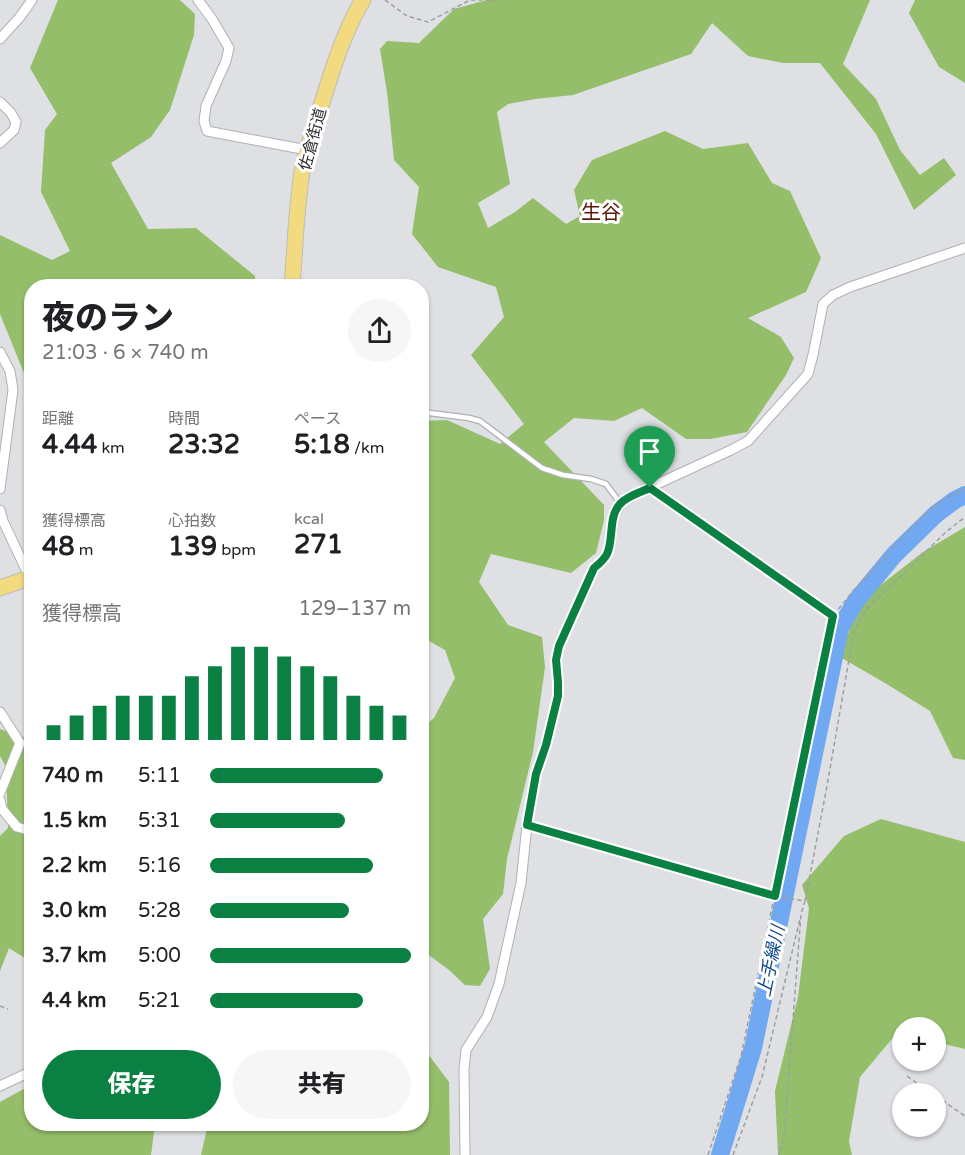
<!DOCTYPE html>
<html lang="ja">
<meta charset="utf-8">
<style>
body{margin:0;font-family:"Varela Round","Noto Sans JP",sans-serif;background:#f6f6f6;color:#202124;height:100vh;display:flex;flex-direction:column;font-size:22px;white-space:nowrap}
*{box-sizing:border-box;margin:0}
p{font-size:20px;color:#757577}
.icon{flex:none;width:33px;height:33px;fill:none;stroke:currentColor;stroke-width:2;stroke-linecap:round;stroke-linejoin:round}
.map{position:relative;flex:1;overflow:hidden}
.drawer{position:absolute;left:24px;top:279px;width:405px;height:852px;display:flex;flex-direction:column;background:#fff;border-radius:24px;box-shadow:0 2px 4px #0004}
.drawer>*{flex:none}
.buttons{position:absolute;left:892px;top:1017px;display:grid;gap:12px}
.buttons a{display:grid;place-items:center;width:54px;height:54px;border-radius:50%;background:#fff;box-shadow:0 2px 4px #0004;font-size:30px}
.pin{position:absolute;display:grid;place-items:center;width:51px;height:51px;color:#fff;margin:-62px -26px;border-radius:50% 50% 50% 0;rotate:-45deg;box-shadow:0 0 6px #0007}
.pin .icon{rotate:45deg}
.round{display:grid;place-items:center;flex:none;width:63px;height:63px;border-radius:32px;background:#f6f6f6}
.overview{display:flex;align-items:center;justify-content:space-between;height:102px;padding:0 18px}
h1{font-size:33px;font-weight:800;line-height:45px}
.metrics{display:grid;grid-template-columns:repeat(3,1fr);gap:9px;height:102px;padding:6px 18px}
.metrics div{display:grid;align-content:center}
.metrics b{font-size:26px;font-weight:800}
.metrics small{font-size:16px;font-weight:400}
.metrics p{font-size:16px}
.chart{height:168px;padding:12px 18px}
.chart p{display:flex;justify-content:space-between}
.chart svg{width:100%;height:108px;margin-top:6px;stroke:#0b8043;stroke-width:6}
.button{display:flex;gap:12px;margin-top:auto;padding:12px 18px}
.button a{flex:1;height:69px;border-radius:36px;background:#0b8043;color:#fff;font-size:24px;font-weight:800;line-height:69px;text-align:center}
.button a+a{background:#f6f6f6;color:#202124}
ul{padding:0 18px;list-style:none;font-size:20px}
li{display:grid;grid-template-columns:96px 72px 1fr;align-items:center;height:45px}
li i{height:15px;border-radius:8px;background:#0b8043}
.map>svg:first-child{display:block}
</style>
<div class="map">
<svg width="965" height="1155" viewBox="0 0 965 1155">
<rect width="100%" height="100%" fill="#dee0e3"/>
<path fill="#94be69" d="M58 0H180L195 14 194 35 170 110 151 137 111 163 148 229 196 228 255 276V286H32L31 378H26L0 314V235L52 260 70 251 41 192 45 130 57 114 30 68Z
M487 0H870L843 64 876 99 900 150 920 175 944 158 956 175 914 210 876 134 820 63H783L748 56 712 23 691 54 573 95 535 99 508 104 497 112 510 184 478 203 488 228 515 212 533 198 566 224 580 216 574 190 592 160 665 131 703 149 748 143 772 183 790 191 821 258 806 292 748 318 781 337 794 358 786 375 747 432 710 439H686L642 408 614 421 574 418 544 442 604 505V520L596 553 571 573 491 554 479 582 508 625 542 637 545 667 533 752 507 859 503 894 483 919 490 969 480 986 465 985 449 970 422 950V728L434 718 455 678 445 650 422 637V421L447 420 500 444 524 424 471 355 504 317 496 287 438 267 412 234 419 187 394 160 387 92 380 49 387 41 419 43 454 9Z
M915 0H965V83L939 67 909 13Z
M965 527V760L953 758 930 711 885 683 840 657 859 602 923 552Z
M0 729 32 740 31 962 9 948 0 971V836L8 828 6 767 0 756Z
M881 819 965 842V1049L936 1042V1028H903V1035L896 1034 860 1077 849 1141 852 1155H778L775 1091 798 997 809 908 802 885 844 836Z
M422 1046 449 1082 450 1155H201L208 1124H422Z
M31 1085 32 1124H155L151 1155H0V1102Z"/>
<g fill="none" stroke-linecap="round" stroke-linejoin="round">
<path stroke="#70a8f1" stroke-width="18" d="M720 1155 753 1048 840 628 856 601 894 555 936 514 955 500 965 495"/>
<g stroke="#aeb1b3" stroke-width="7">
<path id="service" d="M422 412 469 418 480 421 542 468 563 475 591 479 606 484 620 503"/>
</g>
<g stroke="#aeb1b3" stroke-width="11">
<path id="minor" d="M198 0 212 19 229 48 226 61 206 106 204 121 207 131 307 150
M0 39 19 18 32 0
M0 102 11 113 16 122 14 130 0 143
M0 352 10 371 13 390 0 489
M0 510 3 521 30 578
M0 712 20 743 0 793
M0 800 2 809 17 827 32 831
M0 1086 32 1071
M465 1155 464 1069 466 1050 487 1017 499 984 521 883 527 825 536 774 546 745 558 696V682L556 660 559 646 594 568C599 564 604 560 607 554 617 532 605 513 629 497L731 450 748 441 808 374 813 355 823 304 833 295 850 287 965 248"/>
</g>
<g stroke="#bcbcbc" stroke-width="17">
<path id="primary" d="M292 286C295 249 296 210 302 172 308 142 319 113 328 84 337 55 347 26 363 0
M0 588 32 577"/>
</g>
<path stroke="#9d9ea0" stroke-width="1.5" stroke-dasharray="4.5 3" stroke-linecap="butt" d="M385 0 407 16 428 22 470 0H497
M659 495 832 616
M537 828 775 896 805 901 801 914 784 1137 779 1155
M805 901 827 786 854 631 866 610 946 532 965 517
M0 1006 8 1009
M907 1076 932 1094
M936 1096 965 1116
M708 1155 741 1056 833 616 853 591 925 514 945 499 965 489
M733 1155 762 1077 800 919"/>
<use href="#service" stroke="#fff" stroke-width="4.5"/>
<use href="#minor" stroke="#fff" stroke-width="9"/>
<use href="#primary" stroke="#f2da80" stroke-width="15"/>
</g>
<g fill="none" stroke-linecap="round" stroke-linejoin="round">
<g stroke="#fff" stroke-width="12">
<path id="route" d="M650 488 833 616 775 896 527 825 536 774 546 745 558 696V682L556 660 559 646 594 568C599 564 604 560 607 554 614 539 608 517 620 504 627 496 641 492 650 488Z"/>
</g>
<use href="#route" stroke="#0b8043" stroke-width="8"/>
</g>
<g text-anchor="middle" stroke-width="6" stroke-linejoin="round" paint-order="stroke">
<g font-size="16" fill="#2d2e2f" stroke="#fff">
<text transform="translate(312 139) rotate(-75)" y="6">佐倉街道</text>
</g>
<g font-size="18" font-style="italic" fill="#124a8b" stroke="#fff">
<text transform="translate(771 961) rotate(-78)" y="6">上手繰川</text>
</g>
<g font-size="20" fill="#5a1807" stroke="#fff">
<text x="601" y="219">生谷</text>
</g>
</g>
</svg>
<div class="buttons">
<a>+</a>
<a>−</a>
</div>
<div class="pin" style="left:650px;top:488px;background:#1e9e55"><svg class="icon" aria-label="arrive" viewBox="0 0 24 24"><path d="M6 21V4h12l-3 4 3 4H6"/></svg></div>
<section class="drawer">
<div class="overview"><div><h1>夜のラン</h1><p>21:03 · 6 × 740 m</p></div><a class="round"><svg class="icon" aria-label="share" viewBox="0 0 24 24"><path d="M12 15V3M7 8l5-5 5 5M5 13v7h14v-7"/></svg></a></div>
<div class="metrics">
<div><p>距離</p><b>4.44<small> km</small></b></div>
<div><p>時間</p><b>23:32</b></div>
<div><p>ペース</p><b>5:18<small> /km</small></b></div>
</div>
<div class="metrics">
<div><p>獲得標高</p><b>48<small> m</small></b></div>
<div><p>心拍数</p><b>139<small> bpm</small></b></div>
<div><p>kcal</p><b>271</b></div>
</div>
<div class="chart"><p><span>獲得標高</span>129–137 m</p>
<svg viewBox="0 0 160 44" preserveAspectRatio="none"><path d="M5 44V38M15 44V34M25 44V30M35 44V26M45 44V26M55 44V26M65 44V18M75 44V14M85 44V6M95 44V6M105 44V10M115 44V14M125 44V18M135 44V26M145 44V30M155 44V34"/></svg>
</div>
<ul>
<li><b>740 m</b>5:11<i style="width:86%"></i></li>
<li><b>1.5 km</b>5:31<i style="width:67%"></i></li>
<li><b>2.2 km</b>5:16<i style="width:81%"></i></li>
<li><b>3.0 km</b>5:28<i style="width:69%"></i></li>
<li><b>3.7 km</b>5:00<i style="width:100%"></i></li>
<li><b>4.4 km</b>5:21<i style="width:76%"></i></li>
</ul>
<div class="button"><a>保存</a><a>共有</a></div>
</section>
</div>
